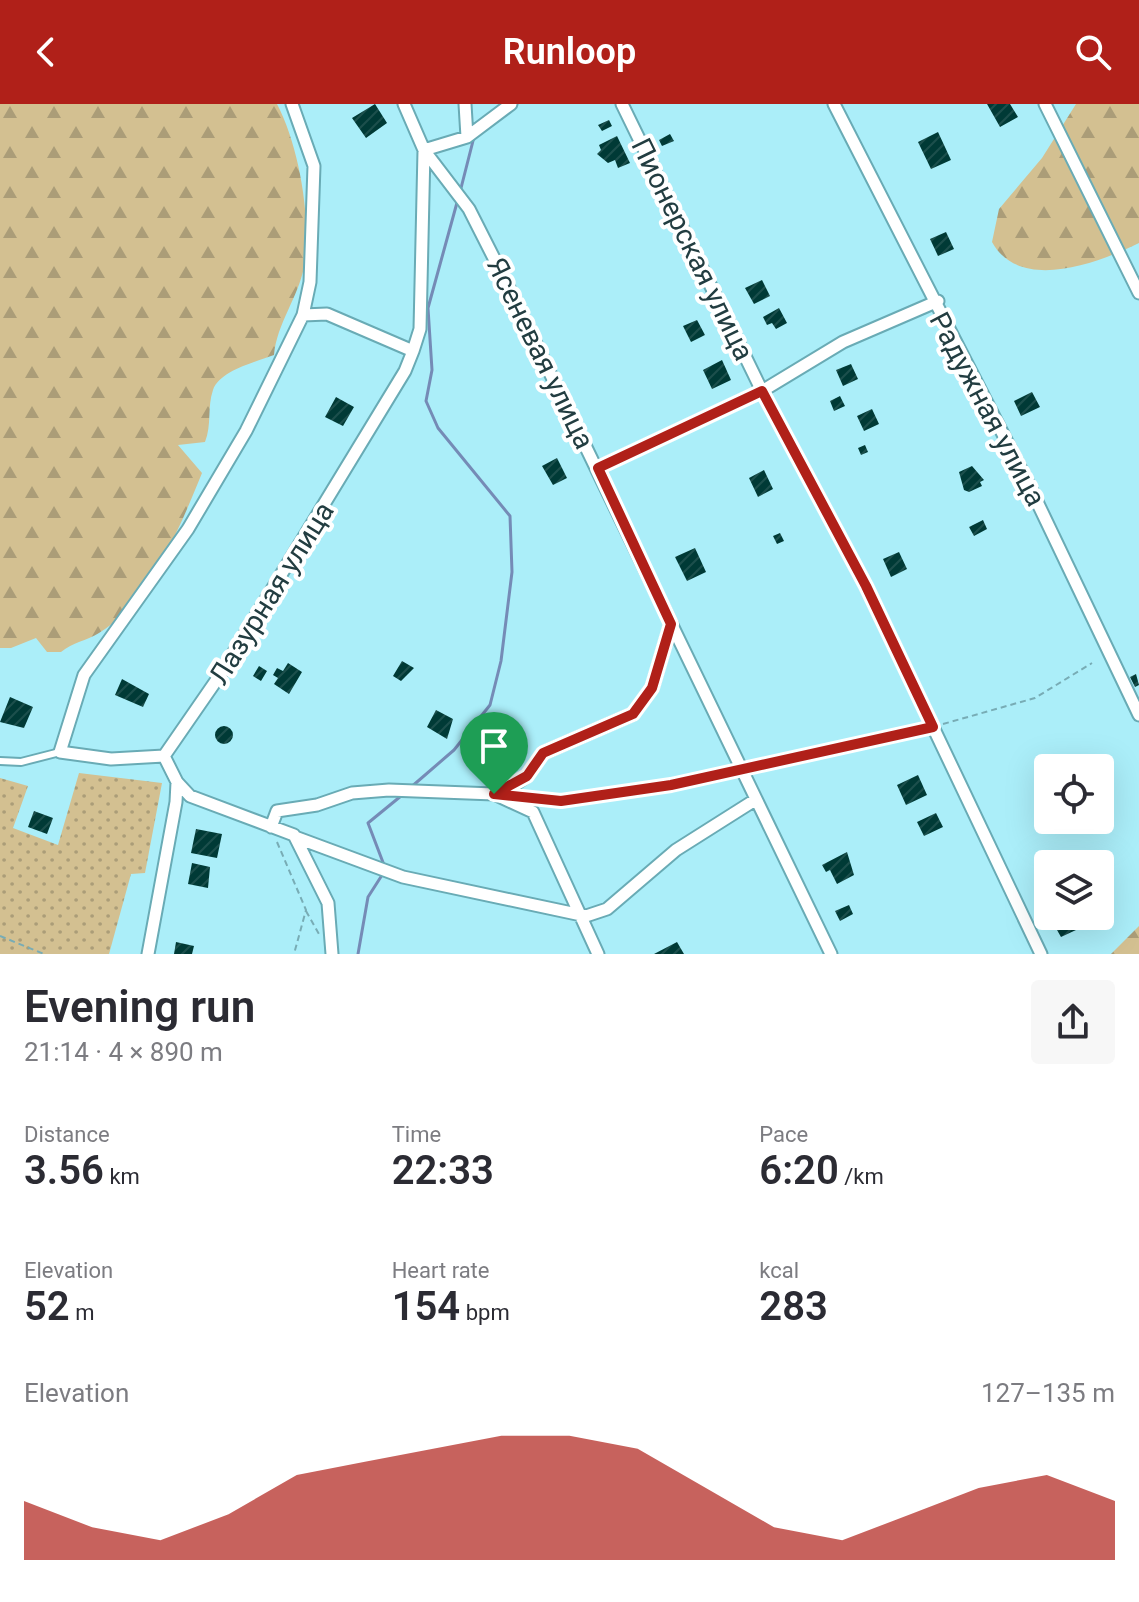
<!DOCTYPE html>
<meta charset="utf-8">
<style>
body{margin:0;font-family:Roboto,sans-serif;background:#f7f7f7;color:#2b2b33;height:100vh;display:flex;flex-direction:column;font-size:30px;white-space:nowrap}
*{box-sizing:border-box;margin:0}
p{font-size:26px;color:#7c7c81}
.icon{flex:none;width:44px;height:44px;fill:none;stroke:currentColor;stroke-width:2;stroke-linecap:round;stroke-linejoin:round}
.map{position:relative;height:850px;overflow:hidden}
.drawer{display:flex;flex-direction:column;background:#fff;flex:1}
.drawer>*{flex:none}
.controls{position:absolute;left:1034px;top:650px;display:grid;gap:16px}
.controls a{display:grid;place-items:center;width:80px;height:80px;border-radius:8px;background:#fff;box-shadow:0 8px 32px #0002;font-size:40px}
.pin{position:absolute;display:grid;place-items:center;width:68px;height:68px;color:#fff;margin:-82px -34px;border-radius:50% 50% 50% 0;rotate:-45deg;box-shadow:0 0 8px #0007}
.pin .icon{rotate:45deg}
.round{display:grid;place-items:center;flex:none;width:84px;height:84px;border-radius:8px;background:#f7f7f7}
.overview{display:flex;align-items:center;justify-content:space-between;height:136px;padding:0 24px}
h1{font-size:44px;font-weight:600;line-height:60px}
.metrics{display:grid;grid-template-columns:repeat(3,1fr);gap:12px;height:136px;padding:8px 24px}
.metrics div{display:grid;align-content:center}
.metrics b{font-size:40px;font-weight:600}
.metrics small{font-size:22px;font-weight:400}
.metrics p{font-size:22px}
.chart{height:224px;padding:16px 24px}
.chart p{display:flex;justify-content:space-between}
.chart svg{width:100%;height:144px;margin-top:8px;fill:#b02019;opacity:.7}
header{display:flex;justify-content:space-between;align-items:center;height:104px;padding:0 24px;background:#b02019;color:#fff;font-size:36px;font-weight:600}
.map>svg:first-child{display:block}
</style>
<header><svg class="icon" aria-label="back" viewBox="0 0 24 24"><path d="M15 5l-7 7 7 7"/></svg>Runloop<svg class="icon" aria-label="search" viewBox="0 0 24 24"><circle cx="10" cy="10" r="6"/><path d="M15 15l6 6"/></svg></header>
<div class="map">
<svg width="1139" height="850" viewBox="0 0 1139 850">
<defs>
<pattern id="forest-firs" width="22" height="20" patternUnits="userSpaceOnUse" patternTransform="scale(2)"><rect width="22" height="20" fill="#d3c091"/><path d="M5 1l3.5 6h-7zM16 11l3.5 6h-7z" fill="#ab9d78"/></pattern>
<pattern id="park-dots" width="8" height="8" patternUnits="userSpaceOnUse" patternTransform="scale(2)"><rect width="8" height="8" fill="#d3c091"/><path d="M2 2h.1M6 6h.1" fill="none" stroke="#ab9d78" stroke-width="1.8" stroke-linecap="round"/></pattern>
<pattern id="building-hatch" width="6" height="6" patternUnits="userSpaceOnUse" patternTransform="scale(2)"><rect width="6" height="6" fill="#003a36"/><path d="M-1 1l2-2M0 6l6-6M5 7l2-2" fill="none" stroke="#1c4f4c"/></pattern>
</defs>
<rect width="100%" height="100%" fill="#abeef9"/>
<path fill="url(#forest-firs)" d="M0 0H277C299 42 312 116 304 163 298 194 277 219 274 251 256 258 220 266 213 286 207 303 212 321 205 338L178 341 202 369C181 421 149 499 99 529 86 537 73 538 61 548H47L36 534 11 544H0Z
M1076 0H1139V139C1098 159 1020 189 992 138L999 105 1042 54Z
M1139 822V850H1111Z"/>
<path fill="url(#park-dots)" d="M79 669 162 679 145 769 131 770 109 850H0V674L28 682 13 724 58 741Z"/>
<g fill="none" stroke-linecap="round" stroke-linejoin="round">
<path stroke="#758bb6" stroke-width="3" d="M460 88 474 33
M410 684 454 646 490 601 501 557 512 468 510 412 438 324 426 297 432 266 428 204 458 95
M384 761 368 719 401 692
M358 850 368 793 384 768"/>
</g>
<path fill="url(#building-hatch)" d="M375 0 387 19 366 34 352 14Z
M987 0H1010L1018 13 1000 23Z
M609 16 612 22 602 27 598 21Z
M938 28 951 56 931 65 918 38Z
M670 30 674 37 662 42 659 36Z
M617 32 630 59 618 64 615 56 608 59 597 50 601 46 599 41Z
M946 128 954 145 938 152 930 135Z
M762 176 770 192 754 200 745 184Z
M779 204 787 219 776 225 772 219 767 221 763 213Z
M697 216 705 231 691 238 683 222Z
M722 256 731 276 712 285 703 266Z
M851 260 858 275 843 282 836 266Z
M1032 288 1040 303 1021 312 1014 297Z
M840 292 845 302 834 307 830 297Z
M336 293 354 303 343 322 325 313Z
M872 305 879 320 864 327 857 312Z
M865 341 868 348 861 351 858 344Z
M557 354 567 374 553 381 542 362Z
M972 362 984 376 980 378 982 382 969 388 964 386 959 368Z
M764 366 773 385 758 393 749 374Z
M983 416 987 425 974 432 969 423Z
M780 429 784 437 777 440 773 432Z
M695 444 706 468 687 477 675 453Z
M899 448 907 465 891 473 883 455Z
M402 557 414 564 401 577 393 572Z
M288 559 302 568 289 590 274 580 278 574 273 571 277 564 283 567Z
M259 562 267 567 261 577 253 572Z
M1136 570 1139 581 1135 583 1130 573Z
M122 575 149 590 143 603 115 591Z
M10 593 33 603 24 624 0 618Z
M436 606 453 615 447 635 427 623Z
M215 631a9 9 0 1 1 18 0a9 9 0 1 1-18 0Z
M918 671 927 691 906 701 897 681Z
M34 707 53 714 47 730 28 723Z
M936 709 943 723 924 732 917 718Z
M196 725 222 730 217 754 191 749Z
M847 748 854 771 837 780 830 766 826 768 822 761Z
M192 759 210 763 208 784 188 780Z
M849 801 853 810 840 817 835 807Z
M1049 812H1069L1076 826 1061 833Z
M176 838 194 842 192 850H174Z
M677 838 684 850H654Z"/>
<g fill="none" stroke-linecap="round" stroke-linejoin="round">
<g stroke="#69abb5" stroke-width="10">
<path id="service" d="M0 657 21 658 60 648"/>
</g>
<g stroke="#69abb5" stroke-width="15">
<path id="minor" d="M404 0 424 46 469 105 507 180 831 850
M465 0 467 33
M622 0 762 287 866 482 1041 850
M834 0 1030 383 1139 611
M1045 0 1139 189
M413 247 420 225 424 46 467 33 511 0
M598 364 762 287 843 238 938 197
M164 652 111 655 60 648 84 571 188 425 246 327 303 211 310 178 314 62 292 0
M177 678 190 692 294 731 328 799 332 850
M494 690 533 708 598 850
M271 723 277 707 317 701 352 689 389 686 494 690 511 683 527 672 543 649 633 610 652 584 671 520
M295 733 403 773 586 812 607 805 676 746 755 696
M148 850 176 698 177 678 164 652 220 571 405 267 413 247 327 210 303 211"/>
</g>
<path stroke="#78acb5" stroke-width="2" stroke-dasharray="6 4" stroke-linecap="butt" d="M943 620 1035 594 1092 559
M752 663 922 625
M527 693 561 697 730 667
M277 738 306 806 294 850
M306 807 319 830
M0 832 44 850"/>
<use href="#service" stroke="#fff" stroke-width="6"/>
<use href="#minor" stroke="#fff" stroke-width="11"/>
</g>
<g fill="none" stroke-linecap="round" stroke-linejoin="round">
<g stroke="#fff" stroke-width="16">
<path id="route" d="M762 287 866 482 933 623 671 681 561 697 494 690 527 672 543 649 633 610 652 584 671 520 598 364Z"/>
</g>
<use href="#route" stroke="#b02019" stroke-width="10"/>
</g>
<g text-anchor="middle" stroke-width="8" stroke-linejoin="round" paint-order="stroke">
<g font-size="28" fill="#223d41" stroke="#fff">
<text transform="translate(693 145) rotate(64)" y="10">Пионерская улица</text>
<text transform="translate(541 249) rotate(64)" y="10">Ясеневая улица</text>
<text transform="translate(988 305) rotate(62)" y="10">Радужная улица</text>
<text transform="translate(271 489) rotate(-58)" y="10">Лазурная улица</text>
</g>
</g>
</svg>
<div class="controls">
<a><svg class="icon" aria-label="locate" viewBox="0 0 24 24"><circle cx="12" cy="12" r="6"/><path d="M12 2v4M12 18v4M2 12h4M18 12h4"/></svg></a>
<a><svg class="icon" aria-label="layers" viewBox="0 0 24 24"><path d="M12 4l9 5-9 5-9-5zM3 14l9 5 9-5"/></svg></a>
</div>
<div class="pin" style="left:494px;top:690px;background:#1e9e55"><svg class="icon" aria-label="arrive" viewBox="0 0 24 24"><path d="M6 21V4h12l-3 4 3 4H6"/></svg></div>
</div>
<section class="drawer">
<div class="overview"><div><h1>Evening run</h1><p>21:14 · 4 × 890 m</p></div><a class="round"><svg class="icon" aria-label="share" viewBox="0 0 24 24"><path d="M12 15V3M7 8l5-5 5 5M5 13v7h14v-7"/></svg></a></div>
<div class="metrics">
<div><p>Distance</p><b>3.56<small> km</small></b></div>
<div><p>Time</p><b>22:33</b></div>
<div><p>Pace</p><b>6:20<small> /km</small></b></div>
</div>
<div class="metrics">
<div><p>Elevation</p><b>52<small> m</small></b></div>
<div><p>Heart rate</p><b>154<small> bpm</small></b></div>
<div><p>kcal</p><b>283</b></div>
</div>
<div class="chart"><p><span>Elevation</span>127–135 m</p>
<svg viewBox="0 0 160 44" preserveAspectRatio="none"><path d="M0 44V26L10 34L20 38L30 30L40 18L50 14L60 10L70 6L80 6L90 10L100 22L110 34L120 38L130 30L140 22L150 18L160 26V44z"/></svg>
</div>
</section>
